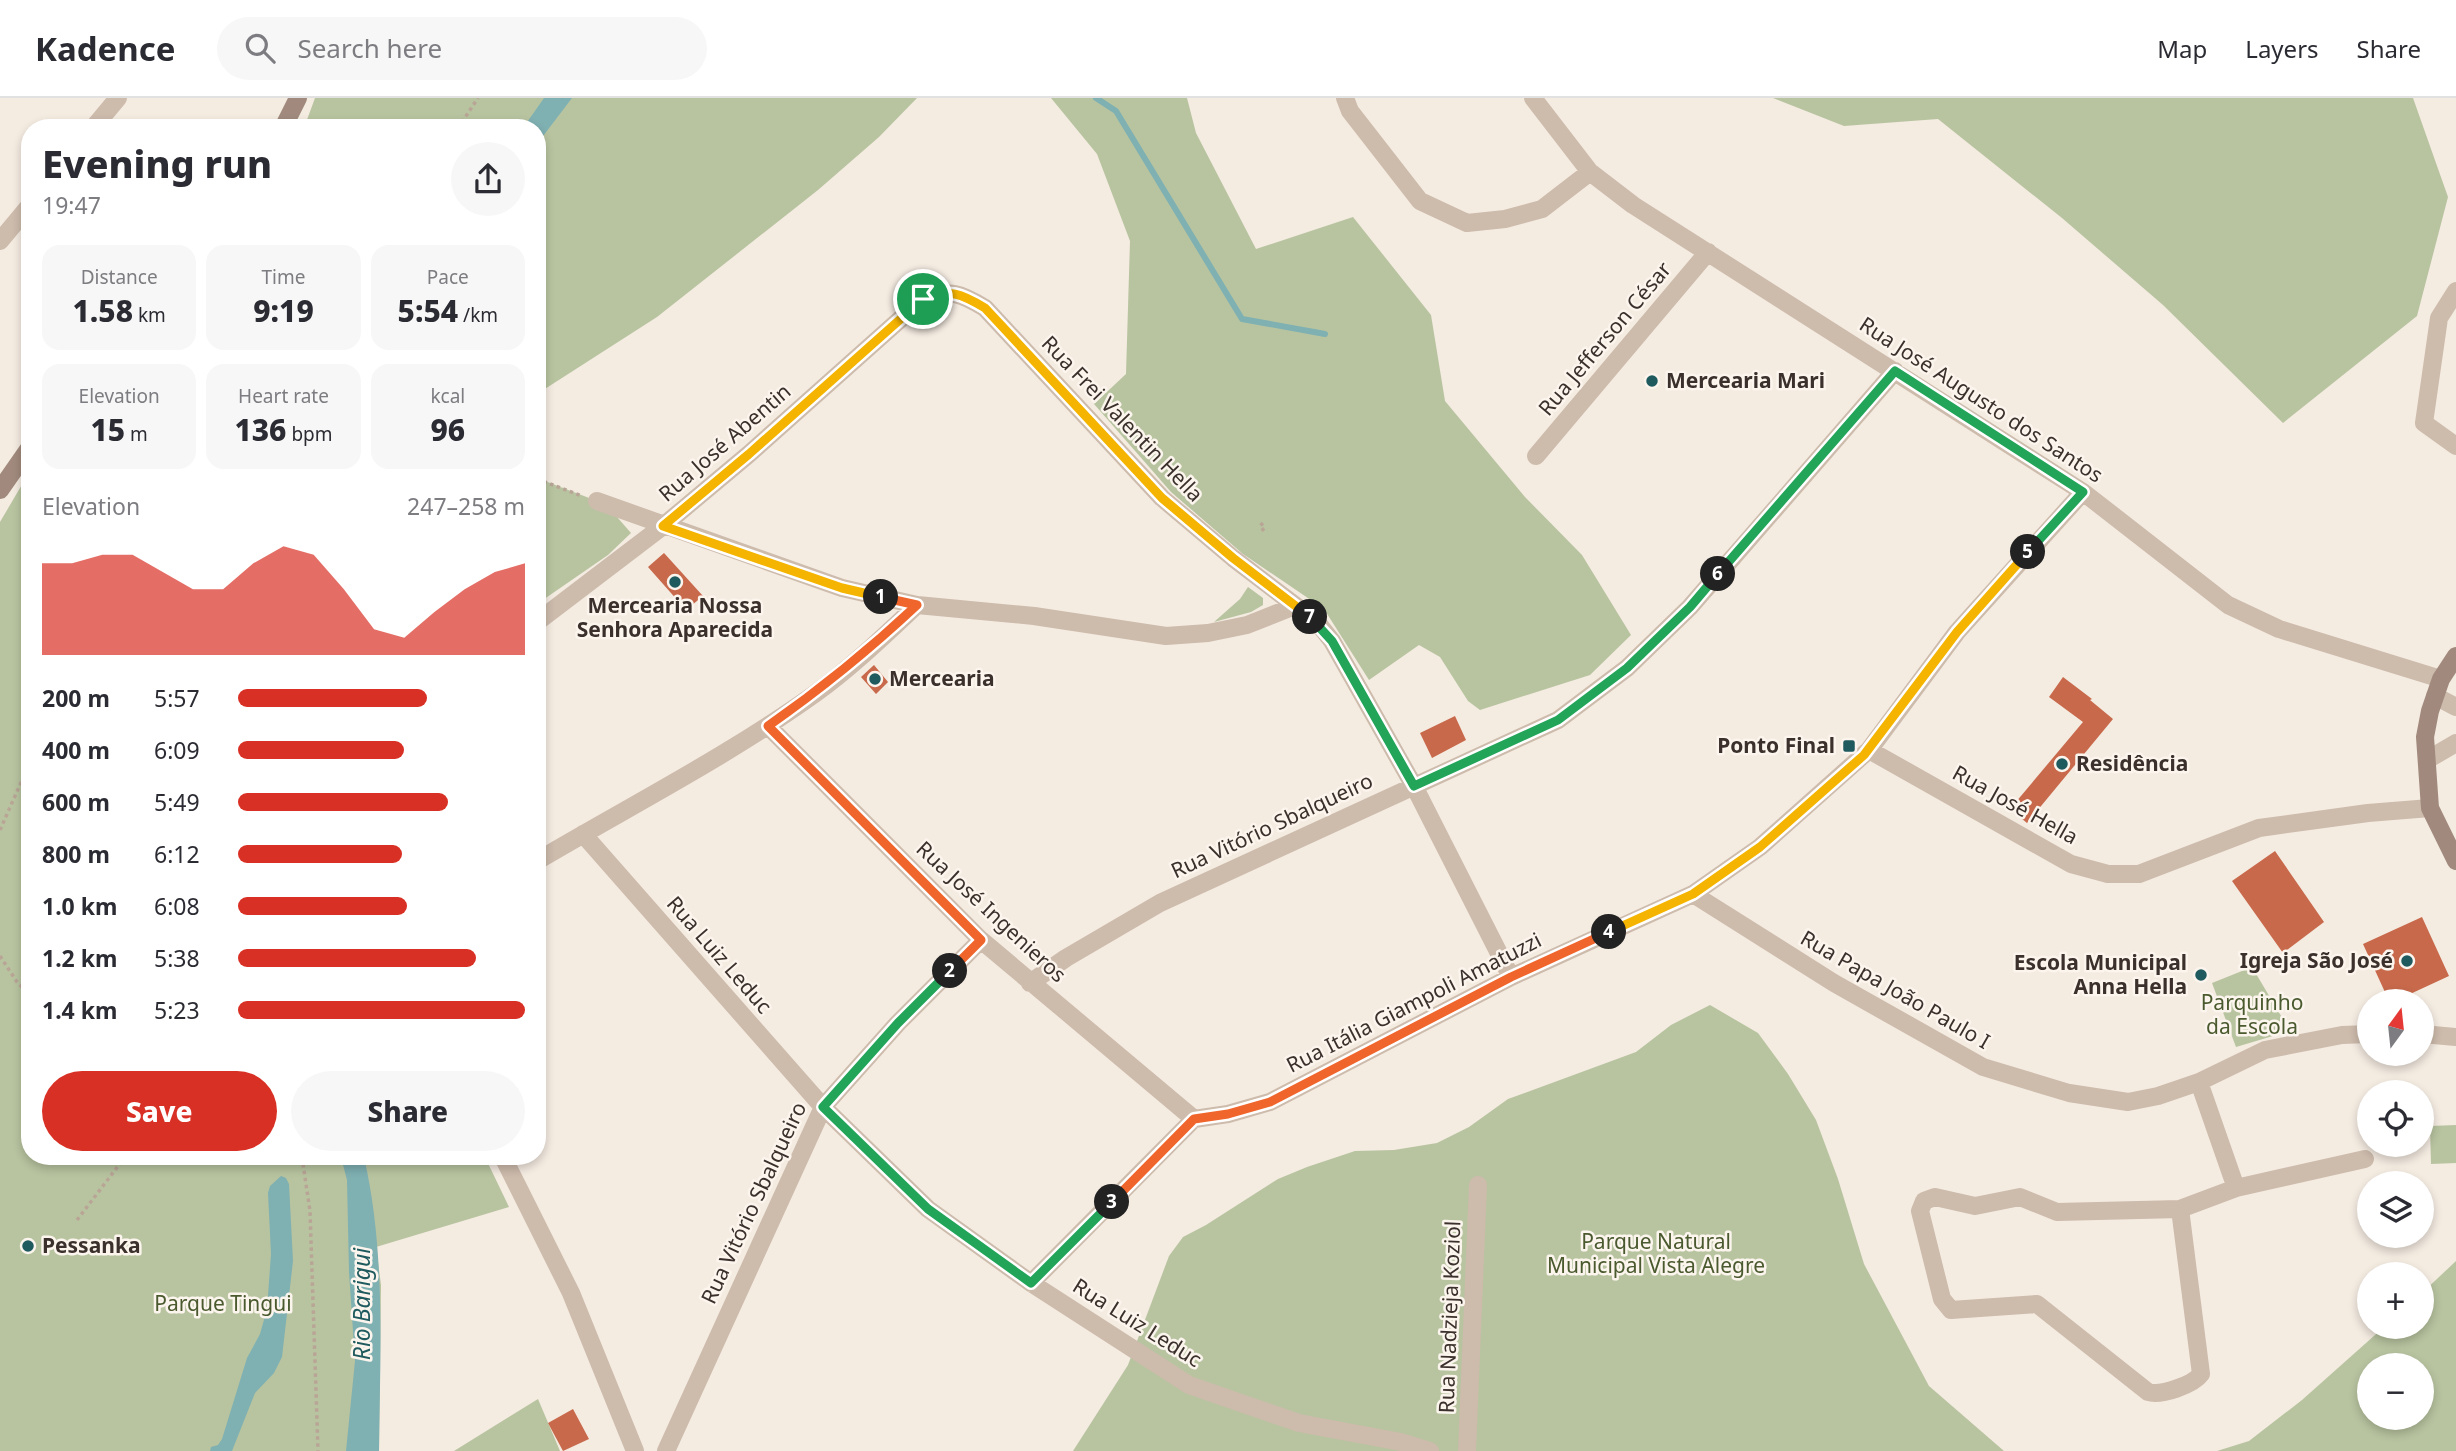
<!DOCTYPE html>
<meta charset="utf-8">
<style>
body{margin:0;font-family:"Noto Sans",sans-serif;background:#f7f7f7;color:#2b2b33;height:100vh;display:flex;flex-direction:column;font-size:26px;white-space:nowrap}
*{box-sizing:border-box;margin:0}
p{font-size:23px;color:#7c7c81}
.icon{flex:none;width:38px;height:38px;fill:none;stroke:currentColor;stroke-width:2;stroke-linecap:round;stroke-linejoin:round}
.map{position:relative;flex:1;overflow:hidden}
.details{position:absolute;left:21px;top:21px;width:525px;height:1046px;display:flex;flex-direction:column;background:#fff;border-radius:28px;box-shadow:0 4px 10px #0003}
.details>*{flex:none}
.needle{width:46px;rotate:15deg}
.controls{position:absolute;left:2357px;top:891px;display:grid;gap:14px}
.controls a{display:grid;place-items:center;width:77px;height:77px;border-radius:50%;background:#fff;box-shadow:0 4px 10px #0003;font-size:35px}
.pin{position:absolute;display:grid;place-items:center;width:60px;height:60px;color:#fff;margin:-30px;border:4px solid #fff;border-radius:50%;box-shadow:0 2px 7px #0007}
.km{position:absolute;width:35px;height:35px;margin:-18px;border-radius:50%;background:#222;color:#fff;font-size:19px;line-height:35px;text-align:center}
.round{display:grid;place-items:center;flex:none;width:74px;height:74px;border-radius:37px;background:#f7f7f7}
.overview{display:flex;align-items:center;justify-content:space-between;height:119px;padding:0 21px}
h1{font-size:38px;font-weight:800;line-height:52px}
.figures{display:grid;grid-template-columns:repeat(3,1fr);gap:10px;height:119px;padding:7px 21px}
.figures div{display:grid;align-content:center;border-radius:18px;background:#f7f7f7;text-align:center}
.figures b{font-size:30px;font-weight:800}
.figures small{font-size:19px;font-weight:400}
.figures p{font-size:19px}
.chart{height:196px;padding:14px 21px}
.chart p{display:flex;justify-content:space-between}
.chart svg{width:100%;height:126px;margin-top:7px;fill:#d93025;opacity:.7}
.primary-button{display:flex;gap:14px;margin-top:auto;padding:14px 21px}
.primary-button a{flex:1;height:80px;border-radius:42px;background:#d93025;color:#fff;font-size:28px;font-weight:800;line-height:80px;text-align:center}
.primary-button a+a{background:#f7f7f7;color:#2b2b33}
ul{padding:0 21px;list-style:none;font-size:23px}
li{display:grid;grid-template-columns:112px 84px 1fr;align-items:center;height:52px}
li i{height:18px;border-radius:9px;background:#d93025}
header{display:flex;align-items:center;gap:42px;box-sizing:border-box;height:98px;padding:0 35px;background:#fff;border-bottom:2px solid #e1e1e2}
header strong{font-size:33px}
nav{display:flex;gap:38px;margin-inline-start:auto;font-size:24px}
.search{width:490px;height:63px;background:#f7f7f7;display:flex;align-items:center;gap:18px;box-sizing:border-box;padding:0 24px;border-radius:38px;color:#7c7c81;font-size:26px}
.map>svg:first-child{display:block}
</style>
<header>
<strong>Kadence</strong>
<div class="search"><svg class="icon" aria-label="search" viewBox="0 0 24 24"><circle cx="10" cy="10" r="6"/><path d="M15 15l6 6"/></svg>Search here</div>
<nav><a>Map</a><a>Layers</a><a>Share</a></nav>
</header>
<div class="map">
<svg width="2456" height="1353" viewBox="0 0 2456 1353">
<rect width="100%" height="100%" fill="#f4ebe1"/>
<path fill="#b8c4a0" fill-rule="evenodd" d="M315 0H917L879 39 818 92 657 219 537 296V30H304Z
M1051 0H1187L1196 35 1256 151 1353 119 1431 217 1445 303 1525 399 1582 457 1631 537 1590 577 1480 612 1468 603 1440 559 1419 547 1369 582 1324 511 1243 456 1171 394 1094 306 1126 276 1130 143 1097 56Z
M1773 0H2413L2448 99 2417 218 2283 325 2163 207 2062 120 1938 21 1844 28Z
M30 373V1059H485L509 1109 376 1149 381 1187 379 1353H0V424Z
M537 380 597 403 617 419 631 435 608 457 537 506Z
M1248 489 1263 500V507L1251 514 1214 524 1240 501Z
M2252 869 2290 933 2236 949 2212 885Z
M1710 907 1758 935 1788 976 1816 1022 1838 1081 1864 1166 1929 1288 2004 1353H1073L1128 1267 1169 1158 1183 1139 1206 1127 1278 1081 1307 1069 1355 1053 1394 1052 1437 1045 1469 1029 1508 1001 1636 954 1671 927Z
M2456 1027V1065L2431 1066 2430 1028Z
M2456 1163V1353H2217L2249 1343 2302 1302 2384 1229 2422 1228V1195ZM2370 1267H2422V1320H2370Z
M538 1301 560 1353H454Z"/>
<path fill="#7fb0b2" d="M544 0H572L537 46V30H523Z
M341 1059H364C386 1155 380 1255 379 1353H346L355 1263 349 1174 347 1082Z
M281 1078 286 1080 289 1086 293 1163 282 1259 274 1275 255 1295 232 1353H210L211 1349 218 1347 222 1341 247 1260 260 1236 267 1211 271 1156 268 1095 270 1088Z"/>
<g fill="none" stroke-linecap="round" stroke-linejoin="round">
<path stroke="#7fb0b2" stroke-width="6" d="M1096 0 1116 13 1242 221 1325 236"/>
</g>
<path fill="#c8694b" d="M664 455 703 498 686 512 648 469Z
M874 567 888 584 876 596 861 579Z
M2063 579 2092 601 2090 602 2113 621 2027 725 2010 711 2083 624 2049 599Z
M1455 618 1466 642 1432 660 1420 635Z
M2275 753 2324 824 2283 855 2232 783Z
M2422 819 2449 878 2395 903H2389L2363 846Z
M573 1311 589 1341 563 1353 548 1325Z"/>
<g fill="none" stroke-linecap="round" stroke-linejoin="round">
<path stroke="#b9a596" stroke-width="3.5" stroke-dasharray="3.5 3.5" stroke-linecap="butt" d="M458 30 478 0
M537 381 582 398
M1263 425 1260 428 1265 434
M0 732 30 664
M0 858 17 884 30 897
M302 1059 310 1113 318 1353
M77 1122 125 1059"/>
<path stroke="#cdbbac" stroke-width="18" d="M1345 0 1350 13 1420 103 1467 125 1505 121 1542 111 1590 74
M1533 0 1590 74 1633 107 2083 394 2228 507 2279 531 2441 581
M93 30 118 0
M0 143 30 107
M2456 193 2439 220 2424 325 2456 348
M1536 358 1708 154
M597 403 842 490 917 507 1034 518 1166 538 1208 535 1247 527 1295 508
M537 524 663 428 749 356 923 201C949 190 962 196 985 210L1162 400 1233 460 1317 524 1332 543 1414 688 1511 879
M2435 598 2456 609
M768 628 981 842 1194 1021
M1869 652 2071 766 2108 776H2139L2259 730 2368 715 2430 710
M2427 662 2456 645
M583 736 823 1009 928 1111 1031 1185 1189 1287 1299 1325 1401 1344 1430 1353
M537 763C630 708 728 658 816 595 852 569 885 537 917 507
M1693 796 1834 885 1983 969 2069 995 2128 1004 2158 998 2199 984 2265 952 2342 937 2370 936
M1030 885 1066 860 1160 805 1558 622 1627 570 1690 509 1895 273
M2422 936 2456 939
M2199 984 2236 1090
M503 1059 571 1195 635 1353
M2180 1111 2201 1276C2193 1287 2161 1298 2148 1294L2037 1206 1951 1212 1942 1201 1920 1113 1924 1103 1935 1099 1975 1108 2020 1099 2057 1114 2180 1111 2236 1090 2365 1061
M1031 1185 1194 1021 1228 1016 1270 1004 1511 879 1693 796 1760 749 1869 652 1957 534 2083 394
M666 1353 823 1009 898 925 981 842
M1467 1353 1478 1087"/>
<path stroke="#a18a7d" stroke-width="18" d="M283 30 298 0
M0 392 30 349
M2456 558 2441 581 2430 613 2425 639 2430 710 2456 763"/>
</g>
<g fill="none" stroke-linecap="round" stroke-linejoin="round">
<g stroke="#fff" stroke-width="14">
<path id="split-1" d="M881 499 842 490 663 428 749 356 923 201"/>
</g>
<g stroke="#fff" stroke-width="14">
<path id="split-2" d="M881 499 917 507C870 551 821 591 768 628L981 842 950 873"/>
</g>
<g stroke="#fff" stroke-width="14">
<path id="split-3" d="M950 873 898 925 823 1009 928 1111 1031 1185 1112 1104"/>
</g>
<g stroke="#fff" stroke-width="14">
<path id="split-4" d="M1112 1104 1194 1021 1228 1016 1270 1004 1511 879 1609 834"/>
</g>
<g stroke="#fff" stroke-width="14">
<path id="split-5" d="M1609 834 1693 796 1760 749 1864 657 1957 534 2028 454"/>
</g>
<g stroke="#fff" stroke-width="14">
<path id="split-6" d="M1718 476 1895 273 2083 394 2028 454"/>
</g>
<g stroke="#fff" stroke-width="14">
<path id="split-7" d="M1310 519 1332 543 1414 688 1558 622 1627 570 1690 509 1718 476"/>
</g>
<g stroke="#fff" stroke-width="14">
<path id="split-8" d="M923 201C949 190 962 196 985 210L1162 400 1233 460 1310 519"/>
</g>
<use href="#split-1" stroke="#f5b400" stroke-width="9"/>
<use href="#split-2" stroke="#f0652b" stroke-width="9"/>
<use href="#split-3" stroke="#22a559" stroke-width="9"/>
<use href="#split-4" stroke="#f0652b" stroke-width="9"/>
<use href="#split-5" stroke="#f5b400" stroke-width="9"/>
<use href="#split-6" stroke="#22a559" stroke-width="9"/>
<use href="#split-7" stroke="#22a559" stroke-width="9"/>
<use href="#split-8" stroke="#f5b400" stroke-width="9"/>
</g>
<g fill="#1f5a5e" stroke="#fbf5ee" stroke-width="2.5">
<circle cx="1652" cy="283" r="7"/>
<circle cx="675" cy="484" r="7"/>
<circle cx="875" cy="581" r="7"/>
<rect x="1842" y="641" width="14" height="14" rx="3.5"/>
<circle cx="2062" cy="666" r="7"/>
<circle cx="2407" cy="863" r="7"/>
<circle cx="2201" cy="877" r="7"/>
<circle cx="28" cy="1148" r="7"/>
</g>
<g text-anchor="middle" stroke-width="5" stroke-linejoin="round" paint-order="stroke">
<g font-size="21" fill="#3b302b" stroke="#fbf5ee">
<text transform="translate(1605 241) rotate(-50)" y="7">Rua Jefferson César</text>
<text transform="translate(1981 302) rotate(33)" y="7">Rua José Augusto dos Santos</text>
<text transform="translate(1122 321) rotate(46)" y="7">Rua Frei Valentin Hella</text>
<text transform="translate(725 345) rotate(-41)" y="7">Rua José Abentin</text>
<text transform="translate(2015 707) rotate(29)" y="7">Rua José Hella</text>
<text transform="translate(1272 728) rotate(-25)" y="7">Rua Vitório Sbalqueiro</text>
<text transform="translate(991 814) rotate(43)" y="7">Rua José Ingenieros</text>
<text transform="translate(719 857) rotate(49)" y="7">Rua Luiz Leduc</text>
<text transform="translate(1895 892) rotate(30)" y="7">Rua Papa João Paulo I</text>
<text transform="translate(1414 905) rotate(-27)" y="7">Rua Itália Giampoli Amatuzzi</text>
<text transform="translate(754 1105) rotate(-65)" y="7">Rua Vitório Sbalqueiro</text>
<text transform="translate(1450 1219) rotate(-88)" y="7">Rua Nadzieja Koziol</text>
<text transform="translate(1137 1225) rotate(32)" y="7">Rua Luiz Leduc</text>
</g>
<g font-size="21" font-weight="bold" fill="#3b302b" stroke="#fbf5ee" text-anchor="start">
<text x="1666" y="290">Mercearia Mari</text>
<text x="675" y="515" text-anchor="middle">Mercearia Nossa<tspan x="675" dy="24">Senhora Aparecida</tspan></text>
<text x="889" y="588">Mercearia</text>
<text x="1835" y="655" text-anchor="end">Ponto Final</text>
<text x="2076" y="673">Residência</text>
<text x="2393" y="870" text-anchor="end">Igreja São José</text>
<text x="2187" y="872" text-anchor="end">Escola Municipal<tspan x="2187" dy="24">Anna Hella</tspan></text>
<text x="42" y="1155">Pessanka</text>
</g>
<g font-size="21" fill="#4a5a2e" stroke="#fbf5ee">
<text x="2252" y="912">Parquinho<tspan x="2252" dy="24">da Escola</tspan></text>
<text x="1656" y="1151">Parque Natural<tspan x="1656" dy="24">Municipal Vista Alegre</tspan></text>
<text x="223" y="1213">Parque Tingui</text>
</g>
<g font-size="23" font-style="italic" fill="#1f5a5e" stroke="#fbf5ee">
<text transform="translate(362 1206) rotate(-90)" y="8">Rio Barigui</text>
</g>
</g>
</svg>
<div class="controls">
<a><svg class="needle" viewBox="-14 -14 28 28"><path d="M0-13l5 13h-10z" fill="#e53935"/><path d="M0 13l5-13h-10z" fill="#7c7c81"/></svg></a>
<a><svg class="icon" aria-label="locate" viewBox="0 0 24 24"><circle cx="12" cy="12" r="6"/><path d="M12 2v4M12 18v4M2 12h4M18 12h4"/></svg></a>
<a><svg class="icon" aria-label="layers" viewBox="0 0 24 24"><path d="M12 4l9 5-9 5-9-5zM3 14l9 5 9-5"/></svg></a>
<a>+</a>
<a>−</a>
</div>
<div class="pin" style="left:923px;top:201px;background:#1e9e55"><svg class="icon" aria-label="arrive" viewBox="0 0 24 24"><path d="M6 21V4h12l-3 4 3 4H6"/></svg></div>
<b class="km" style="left:881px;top:499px">1</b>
<b class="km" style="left:950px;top:873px">2</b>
<b class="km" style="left:1112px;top:1104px">3</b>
<b class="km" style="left:1609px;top:834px">4</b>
<b class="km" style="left:2028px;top:454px">5</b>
<b class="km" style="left:1718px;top:476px">6</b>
<b class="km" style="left:1310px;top:519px">7</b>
<section class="details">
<div class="overview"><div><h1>Evening run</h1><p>19:47</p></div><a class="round"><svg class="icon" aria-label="share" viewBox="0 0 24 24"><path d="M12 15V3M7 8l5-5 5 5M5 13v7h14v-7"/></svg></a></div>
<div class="figures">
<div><p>Distance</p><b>1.58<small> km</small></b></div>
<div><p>Time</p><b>9:19</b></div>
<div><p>Pace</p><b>5:54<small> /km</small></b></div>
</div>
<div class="figures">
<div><p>Elevation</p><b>15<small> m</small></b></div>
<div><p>Heart rate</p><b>136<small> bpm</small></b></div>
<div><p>kcal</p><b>96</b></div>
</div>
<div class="chart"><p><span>Elevation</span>247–258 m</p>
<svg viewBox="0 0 160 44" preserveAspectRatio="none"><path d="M0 44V12L10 12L20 9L30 9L40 15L50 21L60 21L70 12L80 6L90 9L100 21L110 35L120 38L130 29L140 21L150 15L160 12V44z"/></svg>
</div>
<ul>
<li><b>200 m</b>5:57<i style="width:66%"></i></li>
<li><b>400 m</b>6:09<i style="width:58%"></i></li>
<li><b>600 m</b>5:49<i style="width:73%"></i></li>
<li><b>800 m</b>6:12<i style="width:57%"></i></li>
<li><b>1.0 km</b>6:08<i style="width:59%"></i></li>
<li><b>1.2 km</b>5:38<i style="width:83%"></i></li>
<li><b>1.4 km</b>5:23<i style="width:100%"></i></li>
</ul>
<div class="primary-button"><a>Save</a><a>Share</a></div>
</section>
</div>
